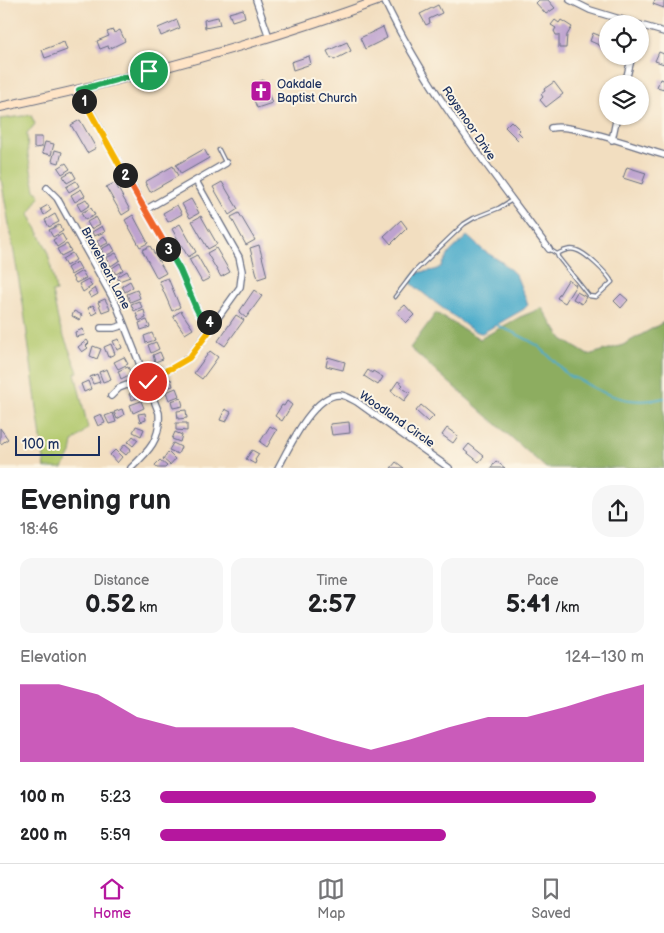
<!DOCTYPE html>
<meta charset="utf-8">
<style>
body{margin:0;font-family:"Balsamiq Sans",sans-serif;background:#f6f6f6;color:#202124;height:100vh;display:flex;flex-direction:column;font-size:19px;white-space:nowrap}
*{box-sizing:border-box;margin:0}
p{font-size:16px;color:#757577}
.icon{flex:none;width:28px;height:28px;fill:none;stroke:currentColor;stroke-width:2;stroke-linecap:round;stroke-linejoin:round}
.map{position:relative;height:468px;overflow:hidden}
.drawer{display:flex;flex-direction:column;background:#fff;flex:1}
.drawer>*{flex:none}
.buttons{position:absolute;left:599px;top:15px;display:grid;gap:10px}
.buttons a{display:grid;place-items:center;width:50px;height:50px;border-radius:50%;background:#fff;box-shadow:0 1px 4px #0004;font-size:25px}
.scale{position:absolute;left:15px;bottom:12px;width:85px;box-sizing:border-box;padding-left:5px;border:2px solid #1b2f5e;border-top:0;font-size:14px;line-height:18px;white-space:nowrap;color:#1b2f5e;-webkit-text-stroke:4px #fcf5e5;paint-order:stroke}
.pin{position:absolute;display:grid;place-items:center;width:42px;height:42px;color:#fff;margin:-21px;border:2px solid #fff;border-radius:50%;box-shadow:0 1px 5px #0007}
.km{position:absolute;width:25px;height:25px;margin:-12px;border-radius:50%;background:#222;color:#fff;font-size:14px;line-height:25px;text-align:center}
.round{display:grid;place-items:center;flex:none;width:52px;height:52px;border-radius:20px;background:#f6f6f6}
.overview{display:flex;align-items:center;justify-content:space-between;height:85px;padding:0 20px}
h1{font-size:28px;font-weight:700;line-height:38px}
.metrics{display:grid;grid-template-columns:repeat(3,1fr);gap:8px;height:85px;padding:5px 20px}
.metrics div{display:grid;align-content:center;border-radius:12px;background:#f6f6f6;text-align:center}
.metrics b{font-size:25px;font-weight:700}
.metrics small{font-size:14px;font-weight:400}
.metrics p{font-size:14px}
.chart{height:140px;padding:10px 20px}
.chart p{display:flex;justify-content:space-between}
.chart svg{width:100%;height:90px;margin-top:5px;fill:#b5179e;opacity:.7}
ul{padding:0 20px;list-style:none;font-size:16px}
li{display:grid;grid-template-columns:80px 60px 1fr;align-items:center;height:38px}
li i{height:12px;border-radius:6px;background:#b5179e}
.dock{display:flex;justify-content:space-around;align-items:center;height:70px;border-top:1px solid #e0e0e0;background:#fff;font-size:14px;color:#757577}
.dock a{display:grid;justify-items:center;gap:2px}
.dock .active{color:#b5179e}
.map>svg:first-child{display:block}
</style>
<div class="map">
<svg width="664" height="468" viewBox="0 0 664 468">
<rect width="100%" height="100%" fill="#fcf5e5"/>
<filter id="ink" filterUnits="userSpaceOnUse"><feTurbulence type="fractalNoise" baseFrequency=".02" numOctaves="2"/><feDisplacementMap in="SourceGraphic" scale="10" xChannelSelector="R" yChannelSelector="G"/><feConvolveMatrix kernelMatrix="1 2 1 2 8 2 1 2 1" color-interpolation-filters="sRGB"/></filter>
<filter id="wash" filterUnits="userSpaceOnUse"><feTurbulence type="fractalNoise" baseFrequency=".0096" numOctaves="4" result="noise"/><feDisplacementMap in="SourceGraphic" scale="20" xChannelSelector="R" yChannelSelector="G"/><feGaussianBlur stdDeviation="1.12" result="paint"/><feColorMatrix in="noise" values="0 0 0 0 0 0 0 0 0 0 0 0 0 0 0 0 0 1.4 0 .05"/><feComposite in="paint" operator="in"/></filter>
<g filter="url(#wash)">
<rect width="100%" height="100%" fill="#f2dec0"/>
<path fill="#b2c96e" stroke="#667c66" d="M31 115 35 124 27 134 28 155 35 190 40 196 29 214 47 249 56 291 52 292 59 324 78 372 75 373 88 428 73 442 71 453 63 468H45L23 304 0 173V119Z"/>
<path fill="#8dad61" stroke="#546e60" d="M542 308 562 339 588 355 623 345 664 322V468H546L410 348 436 313 480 339 520 317Z"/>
<path fill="#4caccb" stroke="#346e94" d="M467 236 484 251 502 262 516 275 528 305 524 309 482 333C469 332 463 321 452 315 438 305 425 295 411 283L410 279 415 273 435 270 441 267 450 252Z"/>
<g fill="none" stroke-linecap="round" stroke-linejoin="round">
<path stroke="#4caccb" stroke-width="2" d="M497 325C511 332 525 337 538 346 549 355 559 367 569 376 572 378 577 378 580 380 605 396 634 406 664 398"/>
</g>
<g id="blocks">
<path fill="#bda2cf" d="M539 0H548L555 8 546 14 536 3Z
M655 0H664V8L653 4Z
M438 5 442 13 429 19 430 23 426 25 420 14Z
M243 9 245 17 232 21 229 13Z
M218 17 220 25 205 28 204 20Z
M177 20 180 28 161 36 158 28Z
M555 20 559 23 561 20 572 27 567 35 566 48H559V35H556L554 31 556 28 551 25Z
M383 27 387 38 365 49 360 38Z
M113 30 114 33 120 30 125 41 109 49 108 46 100 49 97 41 109 36 107 32Z
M593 33 608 39V49L590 41Z
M64 42 67 50 45 58 42 50Z
M347 42 351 51 334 60 333 58 331 59 327 51Z
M659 52 664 54V64L655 61Z
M309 56 311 64 293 70 291 62Z
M660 79 664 80V89L657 87Z
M263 80 272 103 257 108 254 100 258 99 252 84Z
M554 82 563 94 546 107 540 100 543 97 541 94 545 91 544 89Z
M80 120 96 148 87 153 71 125Z
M511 121 520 130 518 132 522 136 518 140 505 127Z
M34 137H42V147L34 148Z
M45 142 54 144 51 155 42 153Z
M204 149 209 158 181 174 176 165Z
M55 150 62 152 59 163 52 161Z
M66 163 70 169 62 174 58 168Z
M173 166 178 176 150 192 145 182Z
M627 167 646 173 642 184 623 178Z
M72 171 76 178 67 183 63 176Z
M76 181 79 186 69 192 66 187Z
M222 182 238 209 229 215 213 187Z
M115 183 130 210 122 215 106 187Z
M81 189 85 196 75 202 71 195Z
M86 199 90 205 81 211 77 204Z
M191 199 199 213 190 218 182 204Z
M48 205 51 210 44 215 41 209Z
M177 205 182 214 168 222 163 213Z
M91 208 95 215 85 220 81 213Z
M239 213 255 240 246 245 231 217Z
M55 214 59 222 49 227 45 220Z
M133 215 148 243 140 247 125 220Z
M201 216 217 244 208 249 192 221Z
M96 217 100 224 91 229 87 222Z
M401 220 407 228 391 244 384 236Z
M180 224 196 252 188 257 172 229Z
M59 225 63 231 53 237 49 230Z
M102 226 105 232 94 236 92 232Z
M62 234 66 241 57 247 53 240Z
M104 236 108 243 100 247 97 241Z
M67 244 71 251 61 256 57 249Z
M111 244 115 251 105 256 101 249Z
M259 245 267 276 258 279 250 248Z
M150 246 166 273 157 278 142 250Z
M216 248 230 272 221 277 207 253Z
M72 253 76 260 66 266 62 259Z
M116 253 120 260 111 266 106 258Z
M197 255 210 278 202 282 189 259Z
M77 262 81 269 71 275 67 268Z
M120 263 123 270 116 274 112 268Z
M82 271 86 278 76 283 72 277Z
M127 271 130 277 119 281 117 277Z
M168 278 180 307 172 311 159 281Z
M88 279 92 286 83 292 79 284Z
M568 280 576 285 565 303 557 298Z
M130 281 133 287 125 292 122 286Z
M95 288 98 294 91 298 88 293Z
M137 290 140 298 130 302 127 294Z
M254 290 262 296 246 318 239 312Z
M577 292 586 297 582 304 573 299Z
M621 294 628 300 621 308 614 301Z
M105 299 110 309 102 312 98 302Z
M139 301 142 307 134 311 131 304Z
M93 305 97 312 92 315 88 308Z
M405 305 414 315 406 323 397 312Z
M144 310 146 318 139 321 136 313Z
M74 311 82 315 79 320 72 316Z
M181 311 193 329 185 334 173 316Z
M236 315 244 320 225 346 218 341Z
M147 320 150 327 141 330 139 323Z
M83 329 85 335 76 337 75 332Z
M152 333 155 340 146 343 144 336Z
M119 339 122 348 117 350 113 341Z
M87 340 89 343 86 346 88 348 82 352 78 347Z
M156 342 159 349 151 353 148 345Z
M111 344 115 354 108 357 104 347Z
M93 346 101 349 97 359 90 356Z
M210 351 218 357 202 379 194 373Z
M160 352 163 359 155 362 153 355Z
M124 357 128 364 118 369 114 362Z
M328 357 345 362 343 370 326 366Z
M128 367 131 374 121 379 118 371Z
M107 369 111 379 103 382 99 372Z
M368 370 372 373 373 371 383 377 378 385 364 376Z
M97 374 100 382 93 384 90 377Z
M171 379 173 386 164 389 162 383Z
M88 381 91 389 84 392 81 384Z
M398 381 403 385 401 387 410 393 404 401 391 391Z
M176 388 179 396 169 400 166 392Z
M136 391 139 397 132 400 129 394Z
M181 398 183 406 173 408 171 401Z
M141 401 144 408 133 413 130 405Z
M287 401 292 405 282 421 275 416 282 405 284 406Z
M421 405 434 416 428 422 416 411Z
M122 409 124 415 117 419 114 412Z
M225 409 231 412 226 422 220 420Z
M186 410 187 418 178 419 177 411Z
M113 413 116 422 109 424 105 416Z
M145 413 146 420 140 422 138 414Z
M101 414 105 423 98 426 94 417Z
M349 422 350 433 332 435 330 424Z
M176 423H187V431L176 430Z
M136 426 144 429 141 436 133 432Z
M270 426 277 430 267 447 260 442Z
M0 428 8 439 1 444 0 442Z
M447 428 458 436 453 443 442 435Z
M175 432 182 435 180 442 172 439Z
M133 436 138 440 133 446 128 442Z
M173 443 181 447 178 454 169 450Z
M125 444 131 449 126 455 120 450Z
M469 444 484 456 479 462 464 450Z
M115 450 122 457 117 463 110 455Z
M252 450 259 454 255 460 256 461 255 464 246 459Z
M168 452 175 459 170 465 163 459Z
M160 460 167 466 165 468H157L155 465Z
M496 461 505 468H491Z
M396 462 404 468H391Z"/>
</g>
</g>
<g filter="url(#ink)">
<use href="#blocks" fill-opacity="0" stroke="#666c80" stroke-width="1"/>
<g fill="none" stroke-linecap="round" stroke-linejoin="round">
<g stroke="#666c80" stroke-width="5">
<path id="lane" d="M219 150 225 162
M549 249 557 254 558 257 589 296 596 297 612 282C607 273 586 253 576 250 569 248 563 251 557 254
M395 297 415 271 464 224 474 218 499 208 512 200"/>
</g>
<g stroke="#666c80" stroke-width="8">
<path id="street" d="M256 0 269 37
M384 0C427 91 490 169 549 249
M570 0 590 10 636 24
M640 25 664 32
M625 84 632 56
M79 90 109 146 180 270 196 308 199 314 214 325
M551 128C573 123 639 148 664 155
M612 140 617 116
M47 188 57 198 116 304 159 413C161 439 149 451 131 468
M145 210 226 163
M101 328H114L124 325
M111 396 119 388 172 368 189 358 240 287 242 271 239 257 196 181
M278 468C289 448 313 395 339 395 346 395 351 399 357 402L449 468"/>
</g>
<g stroke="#666c80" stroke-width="10">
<path id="secondary" d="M0 107C128 80 256 45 380 0"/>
</g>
<use href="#lane" stroke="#fff" stroke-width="2.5"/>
<use href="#street" stroke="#fff" stroke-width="5.5"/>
<use href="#secondary" stroke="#ffe4c6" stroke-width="8"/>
</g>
</g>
<g fill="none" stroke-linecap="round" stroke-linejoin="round" filter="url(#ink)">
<g stroke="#fff" stroke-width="10">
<path id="split-1" d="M84 101 79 90 149 71"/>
</g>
<g stroke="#fff" stroke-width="10">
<path id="split-2" d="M84 101 125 175"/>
</g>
<g stroke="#fff" stroke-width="10">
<path id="split-3" d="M125 175 168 249"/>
</g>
<g stroke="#fff" stroke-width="10">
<path id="split-4" d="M168 249 180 270 196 308 199 314 209 322"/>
</g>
<g stroke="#fff" stroke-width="10">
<path id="split-5" d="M148 382 146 378 172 368 189 358 214 325 209 322"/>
</g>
<use href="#split-1" stroke="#22a559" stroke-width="6"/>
<use href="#split-2" stroke="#f5b400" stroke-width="6"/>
<use href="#split-3" stroke="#f0652b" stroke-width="6"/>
<use href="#split-4" stroke="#22a559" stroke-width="6"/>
<use href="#split-5" stroke="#f5b400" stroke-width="6"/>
</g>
<defs>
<g id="church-square" transform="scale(1.125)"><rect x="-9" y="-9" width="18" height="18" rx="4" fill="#b5179e" stroke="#fcf5e5"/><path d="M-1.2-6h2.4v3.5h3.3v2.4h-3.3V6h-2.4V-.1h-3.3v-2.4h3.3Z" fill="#fff"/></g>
</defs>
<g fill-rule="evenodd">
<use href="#church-square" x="261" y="91"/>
</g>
<g text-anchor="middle" stroke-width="4" stroke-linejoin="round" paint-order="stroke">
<g font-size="12" fill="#1b2f5e" stroke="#fcf5e5" text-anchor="start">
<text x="277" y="88">Oakdale<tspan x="277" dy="14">Baptist Church</tspan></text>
</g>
<g font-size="12" fill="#1b2f5e" stroke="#fcf5e5">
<text transform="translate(469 123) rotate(56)" y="4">Raysmoor Drive</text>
<text transform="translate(106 268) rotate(62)" y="4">Braveheart Lane</text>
<text transform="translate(397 419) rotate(35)" y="4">Woodland Circle</text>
</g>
</g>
</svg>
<div class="buttons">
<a><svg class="icon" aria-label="locate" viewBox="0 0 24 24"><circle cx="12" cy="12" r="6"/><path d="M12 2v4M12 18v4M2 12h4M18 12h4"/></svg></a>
<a><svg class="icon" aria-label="layers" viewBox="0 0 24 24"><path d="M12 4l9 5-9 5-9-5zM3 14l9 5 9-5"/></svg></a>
</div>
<div class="scale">100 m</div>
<div class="pin" style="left:149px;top:71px;background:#1e9e55"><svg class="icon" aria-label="arrive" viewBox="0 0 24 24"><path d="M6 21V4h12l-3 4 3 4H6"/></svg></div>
<div class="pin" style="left:148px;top:382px;background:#d93025"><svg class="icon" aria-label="check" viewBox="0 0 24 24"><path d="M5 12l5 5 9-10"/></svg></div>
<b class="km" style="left:84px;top:101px">1</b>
<b class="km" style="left:125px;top:175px">2</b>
<b class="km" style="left:168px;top:249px">3</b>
<b class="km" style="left:209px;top:322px">4</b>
</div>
<section class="drawer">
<div class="overview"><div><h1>Evening run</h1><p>18:46</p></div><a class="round"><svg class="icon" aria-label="share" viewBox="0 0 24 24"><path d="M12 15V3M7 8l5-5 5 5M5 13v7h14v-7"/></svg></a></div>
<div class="metrics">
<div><p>Distance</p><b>0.52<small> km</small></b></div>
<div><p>Time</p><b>2:57</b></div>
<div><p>Pace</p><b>5:41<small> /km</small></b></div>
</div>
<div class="chart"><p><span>Elevation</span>124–130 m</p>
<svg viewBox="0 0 160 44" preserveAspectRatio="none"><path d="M0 44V6L10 6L20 11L30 22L40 27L50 27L60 27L70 27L80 33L90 38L100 33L110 27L120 22L130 22L140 17L150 11L160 6V44z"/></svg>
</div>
<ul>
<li><b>100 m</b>5:23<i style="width:90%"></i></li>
<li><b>200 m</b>5:59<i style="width:59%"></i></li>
</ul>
</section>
<nav class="dock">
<a class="active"><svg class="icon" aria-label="home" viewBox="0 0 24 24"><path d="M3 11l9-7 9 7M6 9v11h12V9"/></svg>Home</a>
<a><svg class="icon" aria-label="map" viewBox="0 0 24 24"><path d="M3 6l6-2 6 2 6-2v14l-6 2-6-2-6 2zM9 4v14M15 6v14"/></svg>Map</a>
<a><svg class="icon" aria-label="saved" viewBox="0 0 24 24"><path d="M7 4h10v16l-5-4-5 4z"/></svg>Saved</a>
</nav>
